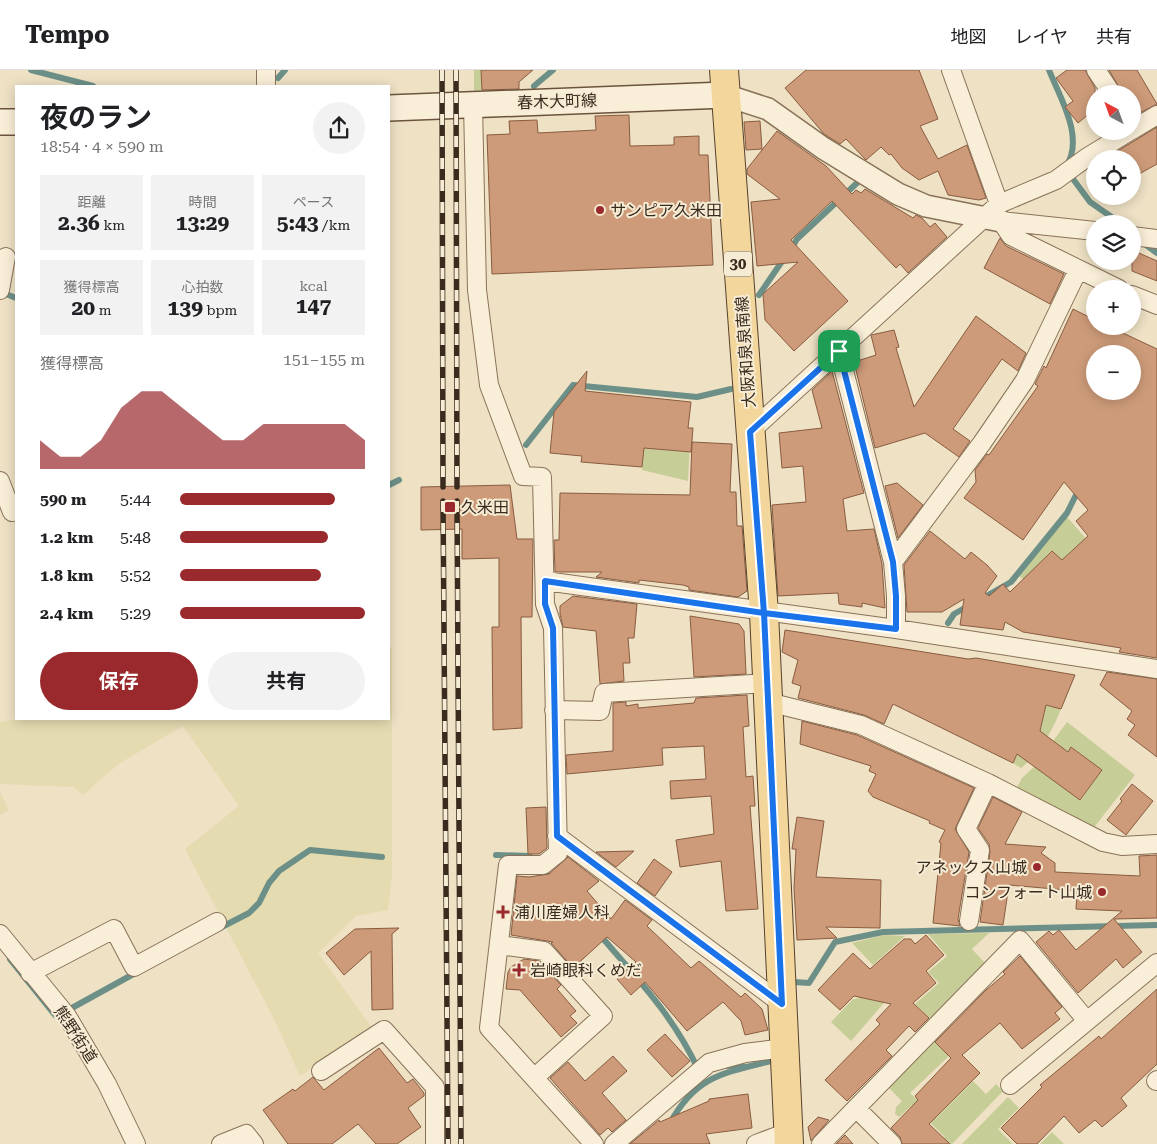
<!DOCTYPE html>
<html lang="ja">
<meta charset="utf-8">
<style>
body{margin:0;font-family:"Roboto Serif","Noto Sans JP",serif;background:#f2f2f2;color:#202124;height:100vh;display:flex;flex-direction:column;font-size:19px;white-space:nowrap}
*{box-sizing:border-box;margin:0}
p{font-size:16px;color:#757577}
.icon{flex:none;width:28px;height:28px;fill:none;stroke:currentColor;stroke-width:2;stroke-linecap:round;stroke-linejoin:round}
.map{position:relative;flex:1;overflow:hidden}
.drawer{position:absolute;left:15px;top:15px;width:375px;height:635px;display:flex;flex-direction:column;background:#fff;border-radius:0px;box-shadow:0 2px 12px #0003}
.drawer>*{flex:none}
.needle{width:32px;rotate:319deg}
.buttons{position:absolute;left:1086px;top:15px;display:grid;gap:10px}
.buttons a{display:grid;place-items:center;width:55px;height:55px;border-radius:50%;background:#fff;box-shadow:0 2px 12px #0003;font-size:25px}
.pin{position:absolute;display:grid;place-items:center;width:42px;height:42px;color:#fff;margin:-21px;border-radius:10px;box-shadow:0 2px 8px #0006}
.round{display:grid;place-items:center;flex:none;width:52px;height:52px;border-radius:26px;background:#f2f2f2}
.summary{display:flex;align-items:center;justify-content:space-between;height:85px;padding:0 25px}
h1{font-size:28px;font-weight:700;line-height:38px}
.stats{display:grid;grid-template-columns:repeat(3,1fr);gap:8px;height:85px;padding:5px 25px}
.stats div{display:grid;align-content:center;border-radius:0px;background:#f2f2f2;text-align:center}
.stats b{font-size:21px;font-weight:700}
.stats small{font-size:14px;font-weight:400}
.stats p{font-size:14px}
.chart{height:140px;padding:10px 25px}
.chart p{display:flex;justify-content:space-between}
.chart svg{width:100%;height:90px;margin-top:5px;fill:#99292c;opacity:.7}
.cta{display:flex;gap:10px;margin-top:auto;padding:10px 25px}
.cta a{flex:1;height:58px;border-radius:30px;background:#99292c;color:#fff;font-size:20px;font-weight:700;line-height:58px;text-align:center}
.cta a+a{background:#f2f2f2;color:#202124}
ul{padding:0 25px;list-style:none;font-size:16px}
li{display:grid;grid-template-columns:80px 60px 1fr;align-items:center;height:38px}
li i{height:12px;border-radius:6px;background:#99292c}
header{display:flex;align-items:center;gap:30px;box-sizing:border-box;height:70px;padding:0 25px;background:#fff;border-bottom:1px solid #e0e0e0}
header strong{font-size:24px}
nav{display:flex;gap:28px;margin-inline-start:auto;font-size:18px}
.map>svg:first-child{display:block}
</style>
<header>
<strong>Tempo</strong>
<nav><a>地図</a><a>レイヤ</a><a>共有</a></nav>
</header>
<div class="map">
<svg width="1157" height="1074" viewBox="0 0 1157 1074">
<rect width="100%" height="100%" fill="#eee1c4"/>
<path fill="#e4dbb1" d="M389 577H392V805L388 840 356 846 318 883 372 958 300 1006 275 951 185 779 239 736 183 656 120 693 83 725 74 717 0 714V652L17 649H389Z
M0 722 9 740 0 745Z"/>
<path fill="#c7cd97" d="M474 0H481L482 20 474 21Z
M690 370 688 411 642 400 644 378 685 382Z
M1067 447 1090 473 1072 481 1062 490 1051 481 1024 510 1019 506Z
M1046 635 1061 639C1053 659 1040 684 1021 698L1013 693 1027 665 1040 664Z
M1067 652 1135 705 1092 760 1015 721 1022 708 1035 696 1081 730 1102 700 1072 677 1068 682 1053 671Z
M989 863 972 879 987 895 933 951 915 934 939 913 928 902 947 886 928 864Z
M884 865 905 866 873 895 852 873Z
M897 918 851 971 831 952 853 929C860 929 888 920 897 918Z
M932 969 949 986 910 1023 936 1048 973 1011 986 1024 996 1014 1003 1021 952 1074H939L945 1067 912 1035 899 1047 895 1044 896 1037 902 1031 887 1016Z
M1008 1027 1019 1038 998 1059 1013 1074H962Z
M1052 1062 1064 1074H1040Z"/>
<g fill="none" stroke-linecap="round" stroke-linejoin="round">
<path stroke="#6c9087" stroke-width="6" d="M31 0 93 16
M1049 0C1060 28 1086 69 1065 98L1090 132 1116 150
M278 8 285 0
M534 16 553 0
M1142 172 1157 183
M791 179 797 169 857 113
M6 219V224L16 228
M759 225 785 187
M526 375 573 315 697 327 731 319
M389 415 399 410
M981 529 1011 512 1067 443 1079 419
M948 553 954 544 970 535
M496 785 530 786 552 810
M218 859 249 843 259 833 269 813 279 801 310 780 382 787
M600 865C639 911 672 944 698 999
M10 889 55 945
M794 912 809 913 835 872 883 862 1157 855
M70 939 139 901
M728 996 747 997
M670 1053C696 1006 723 1003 771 991"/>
</g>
<path fill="#cd9b79" stroke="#895c40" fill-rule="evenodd" d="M481 0H533L519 12V19L482 20Z
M806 0H919L938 49 920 56 938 89 967 75 986 128 979 130 948 125 938 101 919 110 902 98 891 84 889 85 881 77 866 90 846 69 840 74 824 64 785 18Z
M1067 0H1085L1095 18V39L1078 53 1065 37 1073 31 1056 8Z
M1109 0H1137L1157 34 1132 47V24H1123Z
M629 45 630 76 674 75V67L699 66V85H708L713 195 492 204 487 65 510 64 509 51 537 50 538 63 596 60 595 46Z
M760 51 762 79 746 80 744 52Z
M1157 57V94L1132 108V89H1113L1111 85Z
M777 61 826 96 852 124 856 120 861 123 865 119 913 148 916 145 922 148 930 157 935 153 947 167 908 203 900 194 896 198 832 131 791 170 848 231 794 281 765 250 763 224 798 192 757 196 751 132 780 129 747 104V99Z
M1000 168 1006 176 1064 204 1050 234 984 198Z
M1132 180 1157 191V211L1132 201Z
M1073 239 1095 250V256H1108L1157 279V588L1119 582 1121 578 1023 562 1005 552 1003 560 960 555 964 529 942 542H907L904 495 930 461 965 489 971 482 987 495 997 506 985 523 989 526 1003 514 1010 522 1052 481 1062 490 1088 466 1076 451 1088 440 1064 412 1023 470 964 428 976 412 975 400 987 384 989 385 1038 316 1035 314 1044 296 1046 298ZM1095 284H1132V321H1095Z
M976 246 1026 283 1018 301 1002 289 953 359 970 371 959 387 925 363 875 378 854 292 876 285 871 265 894 260 899 277 896 278 914 337Z
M587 301 585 321 691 332 688 358H693L691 382 644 378 642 397 581 392 582 386 550 383 554 342Z
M832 301 864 423 843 429 847 461 874 459 882 494 885 538 862 533V537L839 534 838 523 778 526 772 435 806 432 803 396 782 398 779 363 822 358 812 320Z
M692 372 732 374 730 422H736L737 456H742L747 521 738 527 689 520V517L683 515 639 510V513L596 507 602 502H555L554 470H559L560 423 690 425Z
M897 413 923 435 898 468 885 416Z
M510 415 517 469H533L532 547H521L522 658 493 660 492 557H499V488L462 489V459L421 460V417Z
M573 526 637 534 634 568H628L630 593H623L624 611 600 614 596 561 563 557 560 544V536Z
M690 546 739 554 744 561 746 604 694 607Z
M785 560 968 589 976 588 1075 605 1061 639 1046 635 1040 661 1068 682 1071 677 1102 700 1080 730 1017 684 1013 693 893 634 884 654 864 645 798 628 801 616 792 613 798 590 782 582Z
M1107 602 1157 609V687L1128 665 1135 655 1127 649 1132 641 1100 615Z
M747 625 749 656 743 657 746 707 753 706 755 736H750L758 839 726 841 721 791 680 797 676 770 714 764 711 726 671 729 670 711 706 709 704 676 662 678 663 695 567 704 566 685 613 681V633L626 632V636L638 634V638L694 633 696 628Z
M802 651 857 665 974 718 955 759 969 782 958 849 960 856 933 853 941 773 939 772 945 760 929 753 930 751 873 727 868 721 876 704 869 701 871 696 800 674Z
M1132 714 1153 731 1126 765 1107 750 1122 731 1120 729Z
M993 727 1022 742 1005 774 1046 777 1041 783 1055 793V802L1140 806 1139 786 1157 785V848L1114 849 1142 882 1123 898 1116 889 1078 923 1036 872 1049 861 1053 865 1059 860 1076 880 1122 841 1076 839 1077 821 1009 815 1003 855 980 852 990 782 989 774 978 758Z
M546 737 547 778 539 784H528L526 738Z
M797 747 824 751 816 807 881 810 880 858 826 857 837 868 797 870 794 818 796 779H792Z
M634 781 616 797 596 782Z
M568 787 599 811 587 821 611 849 625 830 652 850 647 856 691 898 699 891 741 927 745 923 762 939 768 960 745 965 741 951 723 932 687 961 645 912 631 925 617 909 636 892 607 867 573 898 551 873 553 872 511 865 517 806 529 807 549 804Z
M654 789 672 802 655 826 637 813Z
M399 858 392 864 393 939 372 940 371 881 344 905 326 883 355 859Z
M926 865 944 885 926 901 936 913 913 933 929 948 915 962 909 956 886 980 892 986 847 1031 825 1010 880 954 876 950 891 934 854 926 840 940 818 920 853 883 870 899 904 869H911L915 874Z
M1020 886 1062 937 1055 943 1060 949 1022 979 1000 953 962 985 980 1003 929 1054 950 1074H902L900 1067 891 1058 918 1030 915 1026 951 988 935 972 986 920 1005 904 1003 902Z
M524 889 539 891 561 915 557 919 576 941 570 946 577 953 561 967 520 920 506 919 508 902 511 897Z
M1157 919V994L1121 1028 1127 1036 1102 1057 1095 1050 1079 1063 1064 1046 1037 1074H1017L1001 1058 1042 1017 1040 1015 1099 966 1101 969Z
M665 964 690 991 672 1007 647 980Z
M379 978 407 1013 413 1009 424 1023V1026L408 1038 421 1057 397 1074H376L358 1054 332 1074H288L263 1040 293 1019 295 1021 313 1007 324 1020Z
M613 986 627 1001 602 1023 626 1050 612 1062 608 1058 600 1065 550 1008 568 992 585 1011Z
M748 1024 752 1058 706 1064 710 1074H630L659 1050 660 1052 709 1031V1029Z
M818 1047 829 1050 811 1071 808 1057Z
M845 1065 853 1074H836Z"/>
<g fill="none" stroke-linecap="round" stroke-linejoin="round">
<g stroke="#89725a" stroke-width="20">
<path id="minor" d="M266 0V16
M951 0 999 134
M1096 0 1112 24
M473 34 477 220 489 315 523 406 542 407 545 534 553 558 558 783 543 795H508L489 958 594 1074
M1132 60 1157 45
M1001 151 1011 166 1119 219
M1001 151 1095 161
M1132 166 1157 169
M0 220 6 187
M1132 225 1157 235
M839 281 893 492 896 526V559
M750 362 999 134 1056 110 1086 88 1130 61
M0 411 12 442
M893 492 982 373 1025 310 1078 200
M545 511 896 559 1157 599
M768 632 861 655 988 713 1103 772 1122 776 1157 774
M554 640 600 641 604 623 768 613
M557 766 782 934
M969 851 980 780 966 759 988 713
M0 864 67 946 107 1014 136 1074
M499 875 544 881 603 946 534 1008
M30 903 114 859 134 897 217 852
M321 1001 384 960 435 1017V1074
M1156 1011 1157 1010
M1010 1015 1157 893
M856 1038 892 1074
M221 1074 246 1064 254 1074
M614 1074 709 993 745 983 784 978
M756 1074 788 1062
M821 1074 1020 870 1087 951"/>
</g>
<g stroke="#89725a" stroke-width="24">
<path id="tertiary" d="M725 25 768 39 823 78 898 124 926 136 1001 151"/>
</g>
<g stroke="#6b543d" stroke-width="28">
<path id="secondary" d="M389 38 725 25
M0 52H16"/>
</g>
<g stroke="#57412e" stroke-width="30">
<path id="primary" d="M724 0 764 543 789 1074"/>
</g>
<use href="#minor" stroke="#f9eed7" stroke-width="18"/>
<use href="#tertiary" stroke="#f9eed7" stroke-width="21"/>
<use href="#secondary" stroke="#f9eed7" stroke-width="25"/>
<use href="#primary" stroke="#f2d69b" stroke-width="28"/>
<g stroke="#392b1e" stroke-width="5.5">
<path id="rail" d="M442 0 443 417
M456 0 457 417
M443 431 448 1074
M457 431 461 1074"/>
</g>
<use href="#rail" stroke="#f6ebd3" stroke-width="4" stroke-dasharray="11" stroke-linecap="butt"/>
</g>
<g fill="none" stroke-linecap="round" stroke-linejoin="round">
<g stroke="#fff" stroke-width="10">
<path id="route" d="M839 281 750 362 764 543 545 511V534L553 558 557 766 782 934 764 543 896 559V526L893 492 839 281"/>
</g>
<use href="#route" stroke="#1a73e8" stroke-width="6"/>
</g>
<g fill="#99292c" stroke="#f6ebd3" stroke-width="2">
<circle cx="600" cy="140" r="5"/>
<rect x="444" y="431" width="12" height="12" rx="2.5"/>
<circle cx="1037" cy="797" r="5"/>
<circle cx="1102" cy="822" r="5"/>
<path d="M500.5 834.5h5v5h5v5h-5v5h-5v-5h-5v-5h5z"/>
<path d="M516.5 892.5h5v5h5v5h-5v5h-5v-5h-5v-5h5z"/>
</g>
<g text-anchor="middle" stroke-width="4" stroke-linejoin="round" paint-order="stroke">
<rect fill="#f6ebd3" stroke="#726554" stroke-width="1" x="724" y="181.5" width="28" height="25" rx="4"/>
<g font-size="15" font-weight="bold" fill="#392b1e">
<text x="738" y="199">30</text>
</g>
<g font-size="16" fill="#392b1e" stroke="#f6ebd3">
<text transform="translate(557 31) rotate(-2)" y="6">春木大町線</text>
<text transform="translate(745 282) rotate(-94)" y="6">大阪和泉泉南線</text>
<text transform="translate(76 964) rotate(57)" y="6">熊野街道</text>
</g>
<g font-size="16" fill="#392b1e" stroke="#f6ebd3" text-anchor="start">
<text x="610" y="146">サンピア久米田</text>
<text x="461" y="443">久米田</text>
<text x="1027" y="803" text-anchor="end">アネックス山城</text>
<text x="1092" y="828" text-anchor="end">コンフォート山城</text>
<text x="514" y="848">浦川産婦人科</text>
<text x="530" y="906">岩崎眼科くめだ</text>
</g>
</g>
</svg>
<div class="buttons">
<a><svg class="needle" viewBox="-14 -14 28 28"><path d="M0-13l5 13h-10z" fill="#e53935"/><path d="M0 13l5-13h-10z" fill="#757577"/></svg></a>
<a><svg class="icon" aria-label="locate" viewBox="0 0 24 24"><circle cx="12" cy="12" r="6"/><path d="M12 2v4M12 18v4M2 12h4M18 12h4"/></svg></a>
<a><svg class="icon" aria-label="layers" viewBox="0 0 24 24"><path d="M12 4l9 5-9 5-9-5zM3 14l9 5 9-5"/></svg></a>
<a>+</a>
<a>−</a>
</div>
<div class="pin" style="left:839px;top:281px;background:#1e9e55"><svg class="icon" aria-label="arrive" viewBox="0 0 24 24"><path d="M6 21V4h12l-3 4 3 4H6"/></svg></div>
<section class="drawer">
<div class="summary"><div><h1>夜のラン</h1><p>18:54 · 4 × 590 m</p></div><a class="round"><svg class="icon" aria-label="share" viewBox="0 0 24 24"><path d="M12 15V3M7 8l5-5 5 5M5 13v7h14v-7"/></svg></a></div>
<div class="stats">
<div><p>距離</p><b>2.36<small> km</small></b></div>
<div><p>時間</p><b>13:29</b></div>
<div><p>ペース</p><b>5:43<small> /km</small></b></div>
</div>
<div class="stats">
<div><p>獲得標高</p><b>20<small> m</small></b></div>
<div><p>心拍数</p><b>139<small> bpm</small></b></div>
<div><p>kcal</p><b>147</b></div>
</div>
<div class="chart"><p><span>獲得標高</span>151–155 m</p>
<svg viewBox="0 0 160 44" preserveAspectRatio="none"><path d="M0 44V30L10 38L20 38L30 30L40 14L50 6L60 6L70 14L80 22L90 30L100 30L110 22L120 22L130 22L140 22L150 22L160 30V44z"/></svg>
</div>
<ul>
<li><b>590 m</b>5:44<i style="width:84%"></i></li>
<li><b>1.2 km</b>5:48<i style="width:80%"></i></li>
<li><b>1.8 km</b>5:52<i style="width:76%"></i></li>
<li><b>2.4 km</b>5:29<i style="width:100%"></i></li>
</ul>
<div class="cta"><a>保存</a><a>共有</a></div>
</section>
</div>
